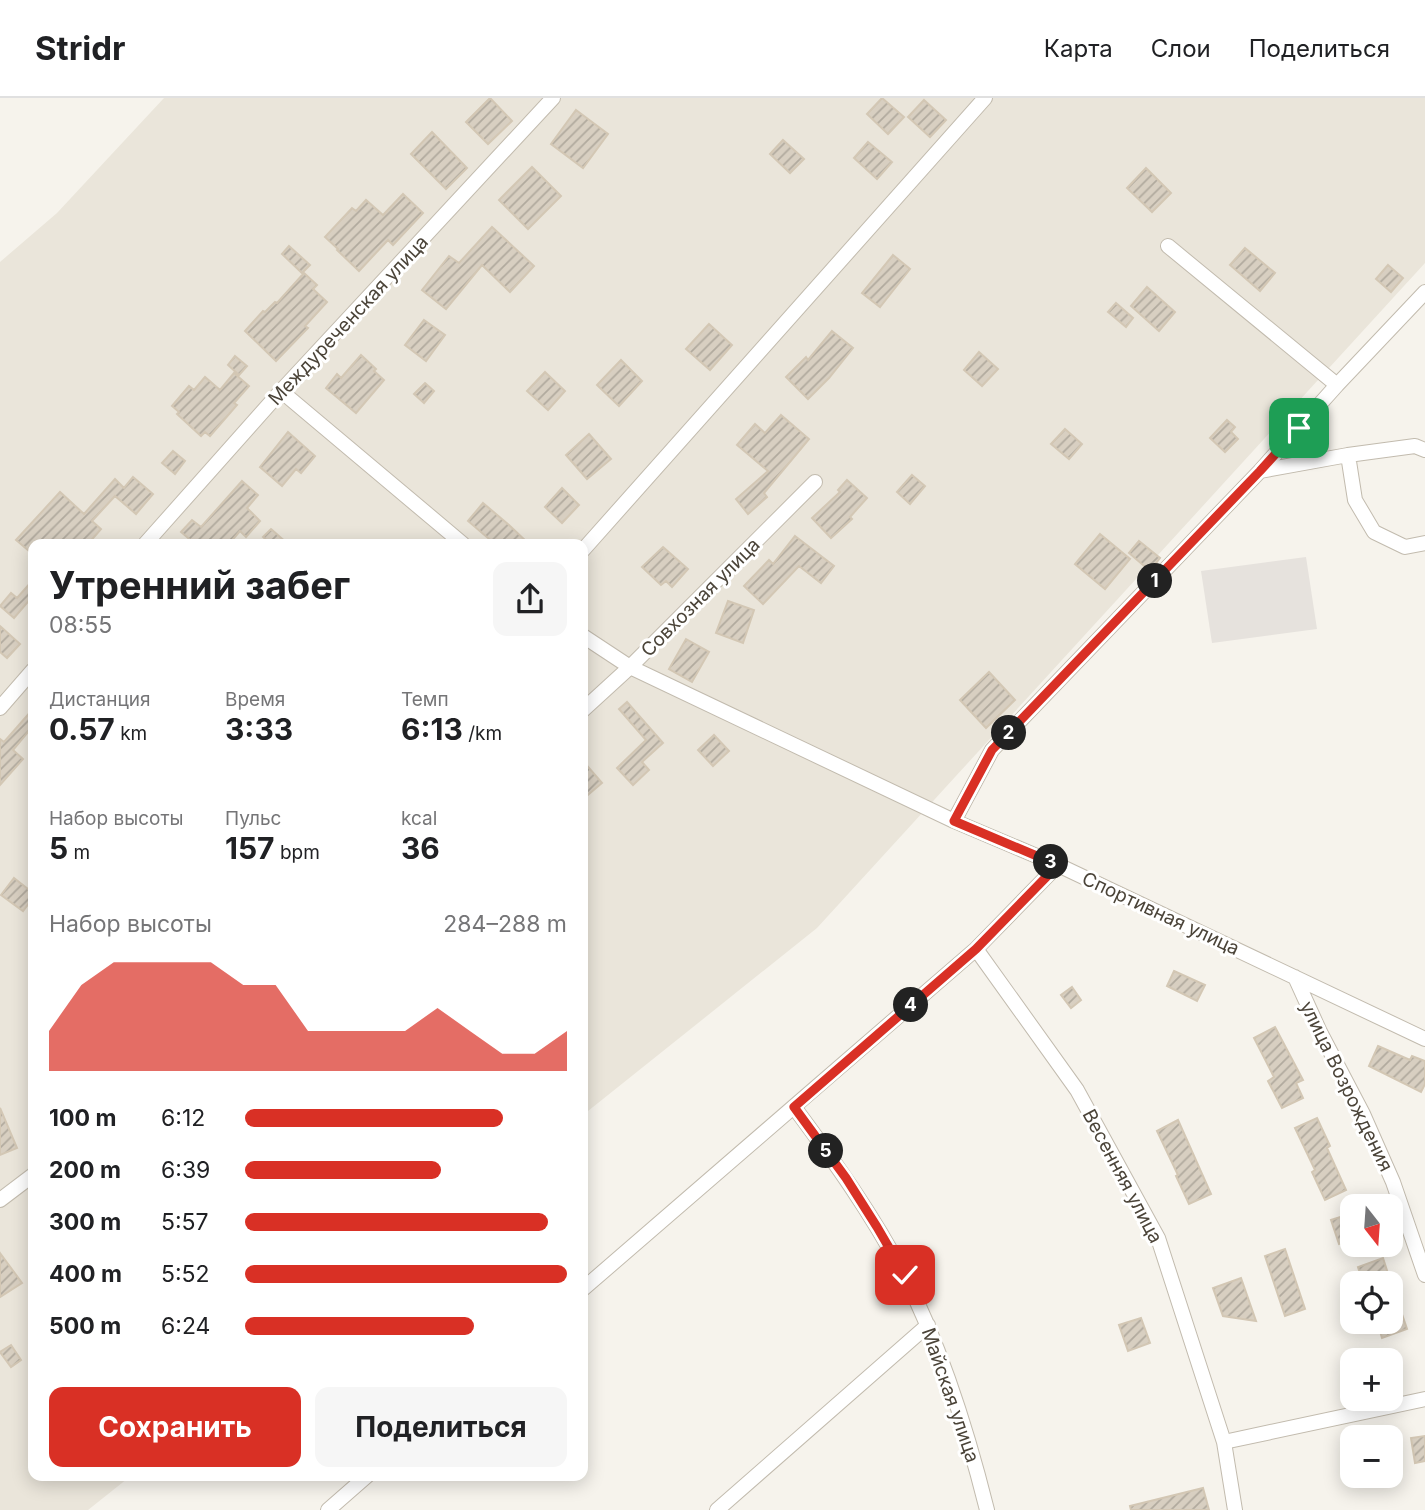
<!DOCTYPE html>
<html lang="ru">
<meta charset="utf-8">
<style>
body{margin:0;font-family:Inter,sans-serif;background:#f6f6f6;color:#202124;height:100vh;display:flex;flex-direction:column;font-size:26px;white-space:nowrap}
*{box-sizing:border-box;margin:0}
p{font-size:23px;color:#757577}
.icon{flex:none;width:38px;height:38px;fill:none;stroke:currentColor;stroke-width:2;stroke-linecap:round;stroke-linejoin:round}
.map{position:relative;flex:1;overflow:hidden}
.drawer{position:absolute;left:28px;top:441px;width:560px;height:942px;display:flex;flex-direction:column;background:#fff;border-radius:14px;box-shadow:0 4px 18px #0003}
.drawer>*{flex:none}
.needle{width:46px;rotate:163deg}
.tools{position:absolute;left:1340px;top:1096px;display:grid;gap:14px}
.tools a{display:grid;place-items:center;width:63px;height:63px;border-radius:14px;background:#fff;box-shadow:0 4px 18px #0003;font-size:35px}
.pin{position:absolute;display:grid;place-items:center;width:60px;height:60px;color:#fff;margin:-30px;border-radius:14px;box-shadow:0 4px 10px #0006}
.km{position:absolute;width:35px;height:35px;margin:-18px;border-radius:50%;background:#222;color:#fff;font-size:19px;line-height:35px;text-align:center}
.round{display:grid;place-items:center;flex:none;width:74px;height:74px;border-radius:14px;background:#f6f6f6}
.overview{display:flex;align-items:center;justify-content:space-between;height:119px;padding:0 21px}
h1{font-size:38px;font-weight:700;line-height:52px}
.stats{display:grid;grid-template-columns:repeat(3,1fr);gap:10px;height:119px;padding:7px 21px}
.stats div{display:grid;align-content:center}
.stats b{font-size:30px;font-weight:700}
.stats small{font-size:19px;font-weight:400}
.stats p{font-size:19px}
.chart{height:196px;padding:14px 21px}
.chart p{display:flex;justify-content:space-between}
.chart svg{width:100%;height:126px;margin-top:7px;fill:#d93025;opacity:.7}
.action{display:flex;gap:14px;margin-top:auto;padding:14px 21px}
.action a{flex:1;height:80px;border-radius:14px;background:#d93025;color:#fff;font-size:28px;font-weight:700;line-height:80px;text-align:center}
.action a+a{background:#f6f6f6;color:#202124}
ul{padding:0 21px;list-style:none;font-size:23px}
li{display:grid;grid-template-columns:112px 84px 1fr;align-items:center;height:52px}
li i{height:18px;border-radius:9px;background:#d93025}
header{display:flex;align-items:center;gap:42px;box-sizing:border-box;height:98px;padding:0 35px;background:#fff;border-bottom:2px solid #e0e0e0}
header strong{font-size:33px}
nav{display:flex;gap:38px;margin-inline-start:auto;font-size:24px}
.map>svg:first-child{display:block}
</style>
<header>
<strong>Stridr</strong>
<nav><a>Карта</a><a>Слои</a><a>Поделиться</a></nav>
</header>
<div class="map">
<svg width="1425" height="1412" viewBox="0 0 1425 1412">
<defs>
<pattern id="building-hatch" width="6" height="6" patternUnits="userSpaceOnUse" patternTransform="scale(1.75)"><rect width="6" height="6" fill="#d8cfc1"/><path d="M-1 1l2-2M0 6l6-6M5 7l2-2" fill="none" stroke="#b1aa9e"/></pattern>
</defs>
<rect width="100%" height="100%" fill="#f6f3ec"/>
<path fill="#eae5da" d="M164 0H1425V165L817 830 583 1017V446H33V1377H132L88 1412H0V164L57 115Z"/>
<path fill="#e6e2dd" d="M1306 459 1317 531 1212 545 1201 473Z"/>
<path fill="url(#building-hatch)" stroke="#d3c7b4" stroke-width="2" d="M490 0 512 23 488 46 466 24Z
M882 0 904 19 888 36 867 16Z
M924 2 946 22 930 39 908 19Z
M576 12 608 36 583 70 551 46Z
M432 34 467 70 446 91 411 56Z
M783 42 804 61 790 75 770 56Z
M868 44 892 64 877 81 854 60Z
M532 69 561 98 528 131 499 102Z
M1146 70 1171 95 1152 114 1127 90Z
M403 96 423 115 393 147 388 142 359 173 337 152 338 151 325 139 352 110 356 113 366 102 383 117Z
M492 129 534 168 510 194 482 167 446 211 422 192 449 158 459 165Z
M289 148 310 167 302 175 282 156Z
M1245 150 1275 175 1260 193 1230 167Z
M893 157 910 171 880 209 862 195Z
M1388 167 1403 180 1391 194 1376 181Z
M304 175 317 187 313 191 327 204 305 228 308 230 276 263 245 233 263 213 265 214 275 204 277 205Z
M1147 189 1175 214 1159 233 1131 208Z
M1116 205 1133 220 1126 229 1108 214Z
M424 222 445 237 426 263 405 247Z
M709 226 732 247 710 272 686 251Z
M832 233 853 250 829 280 808 301 786 279 806 259 808 262Z
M979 254 998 271 982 288 964 272Z
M361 257 376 271 374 273 384 282 356 315 326 290 337 276 341 280Z
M235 258 247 268 239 277 228 267Z
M621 262 642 283 619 308 597 287Z
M545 274 565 293 548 312 527 293Z
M234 275 249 288 234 305 237 307 210 338 205 334 201 338 177 316 179 314 172 308 189 288 194 292 205 279 220 292Z
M425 285 434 293 424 305 414 296Z
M781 317 809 341 764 395 767 399 748 416 736 401 768 373 737 347 755 326 765 335Z
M1227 322 1235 329 1231 334 1238 341 1225 354 1210 340Z
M1065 331 1082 346 1069 361 1051 346Z
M288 334 315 358 301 375 296 371 282 388 260 369Z
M589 336 611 361 587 381 566 357Z
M173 353 185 363 175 376 162 365Z
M912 377 925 388 910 406 897 394Z
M133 379 153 396 136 416 115 398 92 423 101 431 88 446H33L29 453 16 442 60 394 84 416 115 381 124 390Z
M847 382 867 400 850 419 852 421 831 440 812 420 840 394 838 392Z
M242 383 258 397 247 410 260 423 246 439 240 433 229 446H195L181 434 192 422 201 429Z
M562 390 579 407 562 425 545 409Z
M483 405 509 427 529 446H495L468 423Z
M271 431 288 446H271L263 439Z
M1100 436 1130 461 1105 491 1075 466Z
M795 438 834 468 821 485 799 468 763 506 744 488 769 462 773 466Z
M1139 443 1160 460 1150 473 1129 455Z
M663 449 688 471 672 489 666 483 661 487 642 469Z
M33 482V498L14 520 0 508 11 495 17 500Z
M728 503 754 512 743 545 716 535Z
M0 528 20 546 7 560 0 554Z
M686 541 709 554 692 584 669 571Z
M989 574 1015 602 986 630 960 602Z
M627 604 663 645 642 664 649 672 633 687 617 670 646 642 619 611Z
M33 611V628L13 652 23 661 0 687V641L4 644Z
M714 637 729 653 713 668 698 652Z
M583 663 602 685 583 701Z
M14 780 33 795V800L23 813 1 797Z
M1174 873 1205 887 1197 903 1167 888Z
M1072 889 1081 902 1071 910 1061 897Z
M1275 929 1303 982 1296 985 1303 1000 1282 1010 1268 983 1274 979 1254 940Z
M1378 948 1410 962 1412 958 1425 963V986L1421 994 1369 968Z
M0 1010 17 1050 0 1057Z
M1317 1020 1330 1048 1327 1050 1346 1092 1325 1102 1312 1074 1315 1072 1295 1030Z
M1178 1022 1211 1096 1189 1106 1176 1078 1178 1077 1157 1033Z
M1353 1115V1141L1339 1146 1331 1122Z
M1285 1151 1305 1211 1285 1218 1265 1158Z
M0 1155 22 1185 0 1199Z
M1383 1160 1391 1185H1363L1358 1169Z
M1241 1180 1256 1223 1223 1218 1213 1190Z
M1393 1190 1407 1231 1382 1240 1377 1223H1391V1191Z
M1141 1220 1150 1245 1128 1253 1119 1227Z
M11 1247 21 1262 11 1269 0 1254Z
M1425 1338V1363L1415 1365 1411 1340Z
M1203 1390 1209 1412H1131L1130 1408Z"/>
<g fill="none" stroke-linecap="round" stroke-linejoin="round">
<g stroke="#c2bbae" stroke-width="16">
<path id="minor" d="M1168 148 1337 287
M281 293 463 446
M1348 357 1355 402 1374 434 1405 449 1425 445
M1260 373 1348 357 1415 348 1425 352
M145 446 281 293 553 0
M583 452 985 0
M583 538 630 569 954 723 1058 767 1425 941
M0 610 33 572
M583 612 630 569 815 384
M954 723 992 652 1260 373 1337 287 1425 194
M976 851 1077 992 1158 1140 1224 1344 1235 1412
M1295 879 1320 934 1363 1016 1393 1084 1425 1177
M794 1009C834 1063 873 1117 904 1177 942 1251 967 1332 987 1412
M0 1102 33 1077
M583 1191 976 851 1058 767
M1224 1344 1425 1301
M328 1412 368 1377
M717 1412 928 1227"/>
</g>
<use href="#minor" stroke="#fff" stroke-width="14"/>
</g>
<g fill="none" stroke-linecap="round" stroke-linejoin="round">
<g stroke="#fff" stroke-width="14">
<path id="route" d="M905 1177 877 1129 846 1080 794 1009 976 851 1058 767 954 723 992 652 1260 373 1299 330"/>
</g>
<use href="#route" stroke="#d93025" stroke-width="9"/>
</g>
<g text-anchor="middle" stroke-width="6" stroke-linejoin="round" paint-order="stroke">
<g font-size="19" fill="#4b4439" stroke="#fff">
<text transform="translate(348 222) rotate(-47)" y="7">Междуреченская улица</text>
<text transform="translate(700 499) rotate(-45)" y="7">Совхозная улица</text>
<text transform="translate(1161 815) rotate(25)" y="7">Спортивная улица</text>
<text transform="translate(1347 988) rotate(64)" y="7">улица Возрождения</text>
<text transform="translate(1123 1078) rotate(62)" y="7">Весенняя улица</text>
<text transform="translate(951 1297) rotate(71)" y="7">Майская улица</text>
</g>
</g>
</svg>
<div class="tools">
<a><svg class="needle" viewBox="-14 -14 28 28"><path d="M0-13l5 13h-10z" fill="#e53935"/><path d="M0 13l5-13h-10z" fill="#757577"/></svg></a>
<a><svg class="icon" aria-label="locate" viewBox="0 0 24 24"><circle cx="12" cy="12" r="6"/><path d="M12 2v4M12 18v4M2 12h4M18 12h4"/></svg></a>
<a>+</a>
<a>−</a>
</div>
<div class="pin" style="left:1299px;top:330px;background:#1e9e55"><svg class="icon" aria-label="arrive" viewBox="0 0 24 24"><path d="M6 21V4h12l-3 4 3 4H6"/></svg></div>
<div class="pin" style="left:905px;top:1177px;background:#d93025"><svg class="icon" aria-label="check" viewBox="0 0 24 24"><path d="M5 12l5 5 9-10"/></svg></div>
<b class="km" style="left:1155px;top:483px">1</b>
<b class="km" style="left:1009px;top:635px">2</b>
<b class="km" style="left:1051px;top:764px">3</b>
<b class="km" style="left:911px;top:907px">4</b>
<b class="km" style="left:826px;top:1053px">5</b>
<section class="drawer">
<div class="overview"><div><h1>Утренний забег</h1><p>08:55</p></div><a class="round"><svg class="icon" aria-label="share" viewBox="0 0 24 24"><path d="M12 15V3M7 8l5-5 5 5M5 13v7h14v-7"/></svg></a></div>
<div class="stats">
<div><p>Дистанция</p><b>0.57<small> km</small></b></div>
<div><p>Время</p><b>3:33</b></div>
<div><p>Темп</p><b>6:13<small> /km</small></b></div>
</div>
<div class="stats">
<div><p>Набор высоты</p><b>5<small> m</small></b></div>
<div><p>Пульс</p><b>157<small> bpm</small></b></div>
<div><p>kcal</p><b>36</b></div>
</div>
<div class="chart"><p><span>Набор высоты</span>284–288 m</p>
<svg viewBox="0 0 160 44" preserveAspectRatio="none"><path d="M0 44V30L10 14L20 6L30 6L40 6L50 6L60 14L70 14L80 30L90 30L100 30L110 30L120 22L130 30L140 38L150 38L160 30V44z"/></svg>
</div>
<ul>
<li><b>100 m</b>6:12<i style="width:80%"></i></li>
<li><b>200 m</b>6:39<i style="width:61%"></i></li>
<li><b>300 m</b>5:57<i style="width:94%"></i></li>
<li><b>400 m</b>5:52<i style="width:100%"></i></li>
<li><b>500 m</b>6:24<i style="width:71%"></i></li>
</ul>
<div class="action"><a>Сохранить</a><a>Поделиться</a></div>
</section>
</div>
